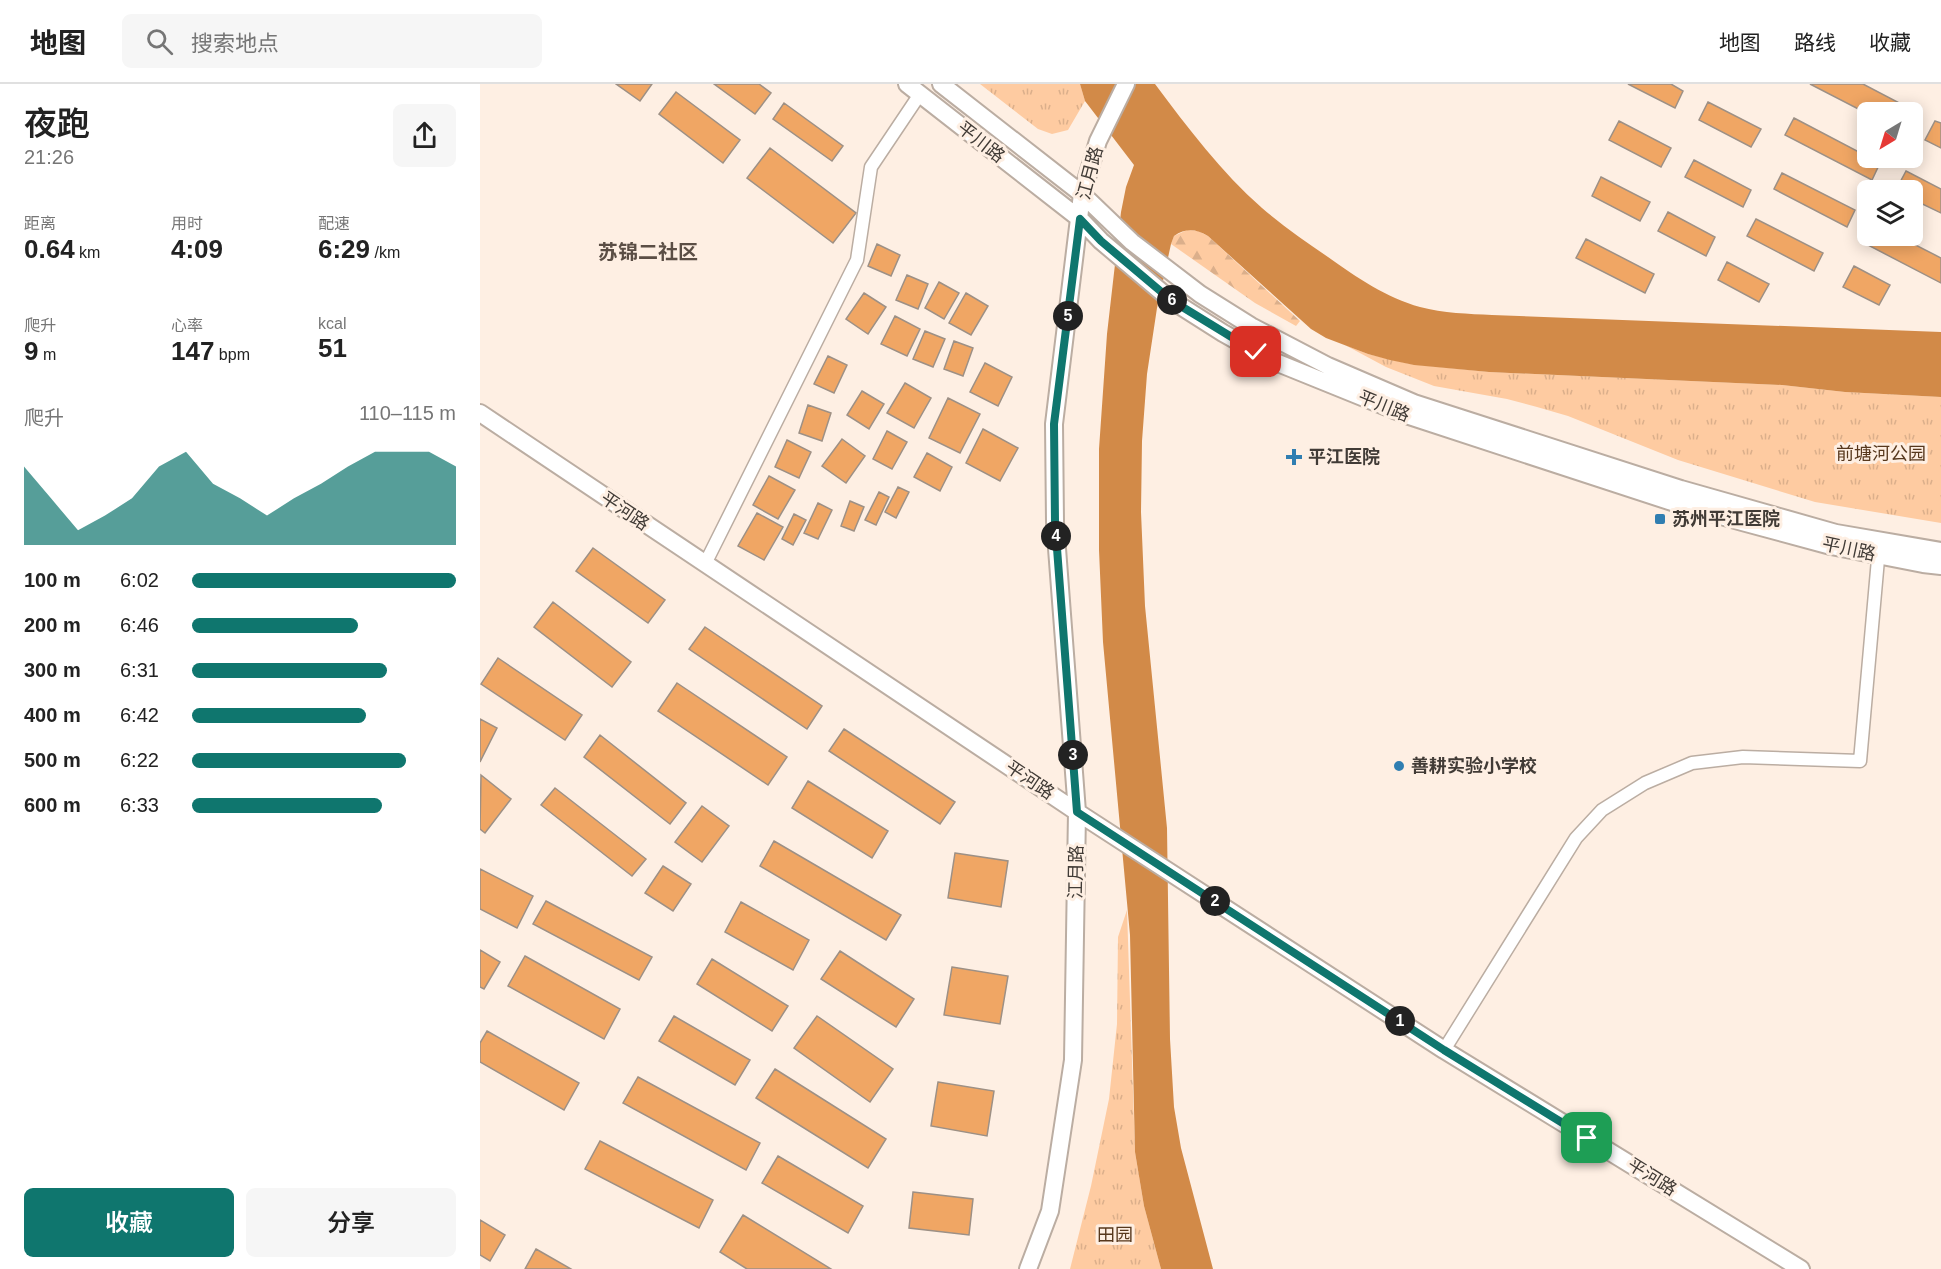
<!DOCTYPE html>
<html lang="zh">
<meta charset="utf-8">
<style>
body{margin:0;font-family:Helvetica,"Noto Sans SC",sans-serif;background:#f6f6f6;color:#222;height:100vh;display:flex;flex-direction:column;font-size:22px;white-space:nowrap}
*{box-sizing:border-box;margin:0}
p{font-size:20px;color:#767676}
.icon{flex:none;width:33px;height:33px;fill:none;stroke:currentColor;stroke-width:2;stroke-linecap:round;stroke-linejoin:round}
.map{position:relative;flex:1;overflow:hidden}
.side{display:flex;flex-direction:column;background:#fff;width:480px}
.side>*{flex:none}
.needle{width:39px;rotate:218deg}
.controls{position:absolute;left:1377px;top:18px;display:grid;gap:12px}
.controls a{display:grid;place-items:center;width:66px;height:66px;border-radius:9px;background:#fff;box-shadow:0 3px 15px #0003;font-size:30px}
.pin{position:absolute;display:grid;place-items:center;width:51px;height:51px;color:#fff;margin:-26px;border-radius:12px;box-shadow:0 3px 9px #0006}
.km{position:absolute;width:30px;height:30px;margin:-15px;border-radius:50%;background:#222;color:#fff;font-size:16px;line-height:30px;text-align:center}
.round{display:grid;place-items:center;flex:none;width:63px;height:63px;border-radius:9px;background:#f6f6f6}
.summary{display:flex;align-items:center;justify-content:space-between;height:102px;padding:0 24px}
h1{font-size:33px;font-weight:600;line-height:45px}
.stats{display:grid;grid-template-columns:repeat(3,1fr);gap:9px;height:102px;padding:6px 24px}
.stats div{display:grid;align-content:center}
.stats b{font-size:26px;font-weight:600}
.stats small{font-size:16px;font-weight:400}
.stats p{font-size:16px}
.chart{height:168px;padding:12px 24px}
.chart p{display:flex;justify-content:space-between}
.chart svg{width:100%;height:108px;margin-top:6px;fill:#0f766e;opacity:.7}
.button{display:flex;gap:12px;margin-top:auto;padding:12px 24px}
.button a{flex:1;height:69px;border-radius:9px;background:#0f766e;color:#fff;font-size:24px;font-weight:600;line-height:69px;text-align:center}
.button a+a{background:#f6f6f6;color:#222}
ul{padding:0 24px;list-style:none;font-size:20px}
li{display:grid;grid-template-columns:96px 72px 1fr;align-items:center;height:45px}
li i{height:15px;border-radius:8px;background:#0f766e}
header{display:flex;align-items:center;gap:36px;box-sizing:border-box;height:84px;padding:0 30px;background:#fff;border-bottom:2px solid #e0e0e0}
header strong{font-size:28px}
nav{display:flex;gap:33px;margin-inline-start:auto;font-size:21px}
.search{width:420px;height:54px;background:#f6f6f6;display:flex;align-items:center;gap:15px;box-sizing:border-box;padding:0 21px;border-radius:9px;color:#767676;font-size:22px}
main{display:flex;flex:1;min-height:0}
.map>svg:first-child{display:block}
</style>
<header>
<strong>地图</strong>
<div class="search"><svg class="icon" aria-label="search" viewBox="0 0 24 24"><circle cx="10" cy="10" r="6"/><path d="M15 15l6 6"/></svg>搜索地点</div>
<nav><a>地图</a><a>路线</a><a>收藏</a></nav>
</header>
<main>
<section class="side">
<div class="summary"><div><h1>夜跑</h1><p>21:26</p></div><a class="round"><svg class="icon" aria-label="share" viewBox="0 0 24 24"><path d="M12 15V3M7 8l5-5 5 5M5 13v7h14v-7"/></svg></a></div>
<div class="stats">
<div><p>距离</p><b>0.64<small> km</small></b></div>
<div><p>用时</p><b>4:09</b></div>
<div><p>配速</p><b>6:29<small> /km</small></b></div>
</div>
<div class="stats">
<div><p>爬升</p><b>9<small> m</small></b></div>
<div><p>心率</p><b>147<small> bpm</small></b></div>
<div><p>kcal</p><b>51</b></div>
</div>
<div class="chart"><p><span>爬升</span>110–115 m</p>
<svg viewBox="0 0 160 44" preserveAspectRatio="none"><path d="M0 44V12L10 25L20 38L30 32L40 25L50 12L60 6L70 19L80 25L90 32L100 25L110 19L120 12L130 6L140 6L150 6L160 12V44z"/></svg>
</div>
<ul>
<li><b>100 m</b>6:02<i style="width:100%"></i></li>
<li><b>200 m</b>6:46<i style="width:63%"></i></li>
<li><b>300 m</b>6:31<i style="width:74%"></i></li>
<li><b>400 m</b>6:42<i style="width:66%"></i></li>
<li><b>500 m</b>6:22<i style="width:81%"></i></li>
<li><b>600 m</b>6:33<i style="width:72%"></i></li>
</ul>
<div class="button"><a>收藏</a><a>分享</a></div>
</section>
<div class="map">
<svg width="1461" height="1185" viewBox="0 0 1461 1185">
<defs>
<pattern id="grass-tufts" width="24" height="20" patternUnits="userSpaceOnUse" patternTransform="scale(1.5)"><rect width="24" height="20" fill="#fecba1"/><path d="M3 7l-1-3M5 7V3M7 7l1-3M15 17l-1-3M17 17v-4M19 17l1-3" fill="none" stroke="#dbaf8b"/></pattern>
<pattern id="forest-firs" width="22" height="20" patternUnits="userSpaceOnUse" patternTransform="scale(1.5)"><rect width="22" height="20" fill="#fecba1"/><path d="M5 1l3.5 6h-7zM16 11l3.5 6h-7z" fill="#dbaf8b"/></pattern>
</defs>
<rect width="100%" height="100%" fill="#feefe3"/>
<path fill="url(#grass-tufts)" d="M500 0H600L605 17 588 46 572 50 558 45Z
M865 261 888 270 930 280 1009 288 1302 301 1365 308 1461 313V439L1335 418 1198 376 1088 332 1057 323 1027 315 954 302 906 283Z
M647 826 655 1068 664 1122 681 1185H590L611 1102 629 1015 637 940 638 853Z"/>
<path fill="url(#forest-firs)" d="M707 146 718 147 728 152 820 237 816 242 775 219 691 160 694 152Z"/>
<path fill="#d28a48" d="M600 0H675C708 44 741 88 782 124 803 142 826 158 848 173 876 193 907 214 940 223 963 229 989 230 1012 231L1461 248V313L1365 308 1302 301 1009 288 934 281 910 276 888 270 846 254 831 245 728 152C716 145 706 144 694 152L691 160 677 224 667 290 662 357 661 428 665 522 687 744 690 955 694 1023 701 1064 733 1185H681L664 1122 655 1068 650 851 623 558 619 466V365L627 250 641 128 646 103 654 81 605 17Z"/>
<path fill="#f0a664" stroke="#9d9085" stroke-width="1.5" d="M136 0H172L160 17Z
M234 0H279L291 9 275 30Z
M1148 0H1191L1203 7 1195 24Z
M1330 0H1383L1427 23 1424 28 1388 30Z
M196 8 260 56 243 79 179 30Z
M1228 18 1281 45 1271 63 1219 36Z
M304 19 363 62 352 77 293 35Z
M1314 34 1400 79 1392 96 1305 51Z
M1139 37 1191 64 1181 83 1129 56Z
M1455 37 1461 39V64L1445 56Z
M290 64 376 129 353 159 267 94Z
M1214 76 1271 106 1263 123 1205 93Z
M1426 87 1461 105V129L1432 115V106H1416Z
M1302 89 1375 126 1367 143 1294 105Z
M1121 93 1170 118 1160 137 1112 112Z
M1188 128 1235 153 1226 172 1178 147Z
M1276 135 1343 169 1334 187 1267 152Z
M1391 152H1418L1461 174V199L1386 160Z
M1106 155 1174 190 1165 209 1096 174Z
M397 160 420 171 411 192 388 182Z
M1247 178 1289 200 1279 218 1238 196Z
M1374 182 1410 201 1399 221 1363 203Z
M427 191 448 200 438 225 416 216Z
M459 198 479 209 464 235 445 224Z
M384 209 406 223 388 250 366 235Z
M486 209 508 222 491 251 469 239Z
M415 232 440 245 427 272 401 260Z
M445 247 465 255 453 283 433 275Z
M474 257 493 264 483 292 464 285Z
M348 272 367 281 354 309 334 300Z
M505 279 532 293 518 322 490 308Z
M425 299 451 314 434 344 407 329Z
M382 307 404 320 389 345 367 331Z
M468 314 500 330 480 369 449 354Z
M328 321 351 329 342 357 319 349Z
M503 345 538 364 520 397 486 379Z
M407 347 427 358 412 385 393 375Z
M362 355 385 372 366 399 342 382Z
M307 356 331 368 319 394 295 383Z
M447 369 472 383 460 407 434 393Z
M289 392 315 406 298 435 273 421Z
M418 403 429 408 416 434 405 428Z
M399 408 409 413 396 441 385 436Z
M370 417 384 423 374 447 361 442Z
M338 419 352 426 338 455 324 449Z
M277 429 303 443 284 476 258 462Z
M314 430 326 436 313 461 302 455Z
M113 464 185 516 168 539 96 487Z
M73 518 151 578 132 603 54 543Z
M225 543 342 622 327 645 209 565Z
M18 574 102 631 85 656 1 600Z
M197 599 307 673 288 701 178 627Z
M0 635 17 644 0 678Z
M364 645 475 718 460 740 349 667Z
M120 651 206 719 190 740 104 673Z
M1 691 31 715 5 749 0 745Z
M328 697 408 747 392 774 312 724Z
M75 704 166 775 152 792 61 721Z
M222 722 249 742 222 778 195 758Z
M294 757 421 831 406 856 280 782Z
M475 769 528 777 521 823 468 814Z
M183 782 211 800 193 827 165 809Z
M0 785 53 812 37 844 0 825Z
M66 817 172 873 159 896 53 840Z
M261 818 329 856 313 886 245 848Z
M0 866 20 878 4 905 0 903Z
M360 867 434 915 416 943 341 895Z
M45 872 140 925 124 955 28 902Z
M232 875 308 922 292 947 217 900Z
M472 883 528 892 520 940 464 931Z
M194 932 270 976 255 1001 179 957Z
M337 932 413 985 390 1018 314 964Z
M7 947 99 999 84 1026 0 978V959Z
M295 985 406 1055 388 1084 276 1014Z
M158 993 280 1059 266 1086 143 1019Z
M458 998 514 1007 507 1052 451 1042Z
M120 1057 233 1116 219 1144 105 1085Z
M298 1072 383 1122 368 1149 282 1099Z
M433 1108 493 1115 489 1151 429 1144Z
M263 1131 351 1185H267L240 1168Z
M0 1136 25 1151 10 1177 0 1171Z
M56 1165 91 1185H45Z"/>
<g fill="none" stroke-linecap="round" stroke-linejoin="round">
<g stroke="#bbada2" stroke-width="15">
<path id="street" d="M225 480 377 176 391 83 440 10
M964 966 1096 754 1122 726 1165 699 1212 679 1263 673 1380 677 1399 464"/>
</g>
<g stroke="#bbada2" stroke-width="20">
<path id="secondary" d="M427 0 600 135 621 157 691 216 743 249 793 277 929 332 1195 419 1262 438 1351 462 1443 480 1461 482
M461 0 602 110 652 158 720 210 771 242 848 282 934 319 1201 405 1356 449 1461 467
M0 329 597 728 964 966 1321 1185
M548 1185 570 1127 593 976 597 728 575 438 574 340 602 110 618 57 646 0"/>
</g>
<use href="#street" stroke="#fff" stroke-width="12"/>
<use href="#secondary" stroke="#fff" stroke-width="16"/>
</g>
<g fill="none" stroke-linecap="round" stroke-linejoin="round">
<g stroke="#fff" stroke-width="12">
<path id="route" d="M776 268 691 216 621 157 600 135 574 340 575 438 597 728 964 966 1107 1054"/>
</g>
<use href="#route" stroke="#0f766e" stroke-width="8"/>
</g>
<g fill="#307eb1" stroke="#feefe3" stroke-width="2">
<path d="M811 364h6v6h6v6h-6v6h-6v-6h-6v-6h6z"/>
<rect x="1174" y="429" width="12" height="12" rx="3"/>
<circle cx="919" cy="682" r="6"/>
</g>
<g text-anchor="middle" stroke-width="6" stroke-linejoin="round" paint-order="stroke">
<g font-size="18" fill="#413b36" stroke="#feefe3">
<text transform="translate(501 58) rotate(38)" y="6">平川路</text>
<text transform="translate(610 89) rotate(-75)" y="6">江月路</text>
<text transform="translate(904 322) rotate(22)" y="6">平川路</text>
<text transform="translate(145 427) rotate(34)" y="6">平河路</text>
<text transform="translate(1369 465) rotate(12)" y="6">平川路</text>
<text transform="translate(550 696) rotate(34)" y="6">平河路</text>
<text transform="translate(596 788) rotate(-89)" y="6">江月路</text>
<text transform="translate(1172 1093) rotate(32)" y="6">平河路</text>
</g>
<g font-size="18" fill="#57381d" stroke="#feefe3">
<text x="1401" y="376">前塘河公园</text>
<text x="635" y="1157">田园</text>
</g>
<g font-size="18" font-weight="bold" fill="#413b36" stroke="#feefe3" text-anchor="start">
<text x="828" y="379">平江医院</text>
<text x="1192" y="441">苏州平江医院</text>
<text x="931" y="688">善耕实验小学校</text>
</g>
<g font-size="20" font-weight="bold" fill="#5b4e45" stroke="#feefe3">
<text x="168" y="175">苏锦二社区</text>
</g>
</g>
</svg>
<div class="controls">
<a><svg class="needle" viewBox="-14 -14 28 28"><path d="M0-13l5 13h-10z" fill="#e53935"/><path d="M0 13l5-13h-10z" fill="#767676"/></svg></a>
<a><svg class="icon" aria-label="layers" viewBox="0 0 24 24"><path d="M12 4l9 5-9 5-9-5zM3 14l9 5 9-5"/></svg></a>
</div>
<div class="pin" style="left:1107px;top:1054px;background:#1e9e55"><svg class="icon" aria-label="arrive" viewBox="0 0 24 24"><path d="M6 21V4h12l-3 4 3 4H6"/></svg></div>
<div class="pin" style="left:776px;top:268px;background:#d93025"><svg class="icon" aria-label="check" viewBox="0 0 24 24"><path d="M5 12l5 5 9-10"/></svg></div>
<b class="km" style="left:920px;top:937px">1</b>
<b class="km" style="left:735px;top:817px">2</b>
<b class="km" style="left:593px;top:671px">3</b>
<b class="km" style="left:576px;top:452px">4</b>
<b class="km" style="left:588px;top:232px">5</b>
<b class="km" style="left:692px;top:216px">6</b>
</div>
</main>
